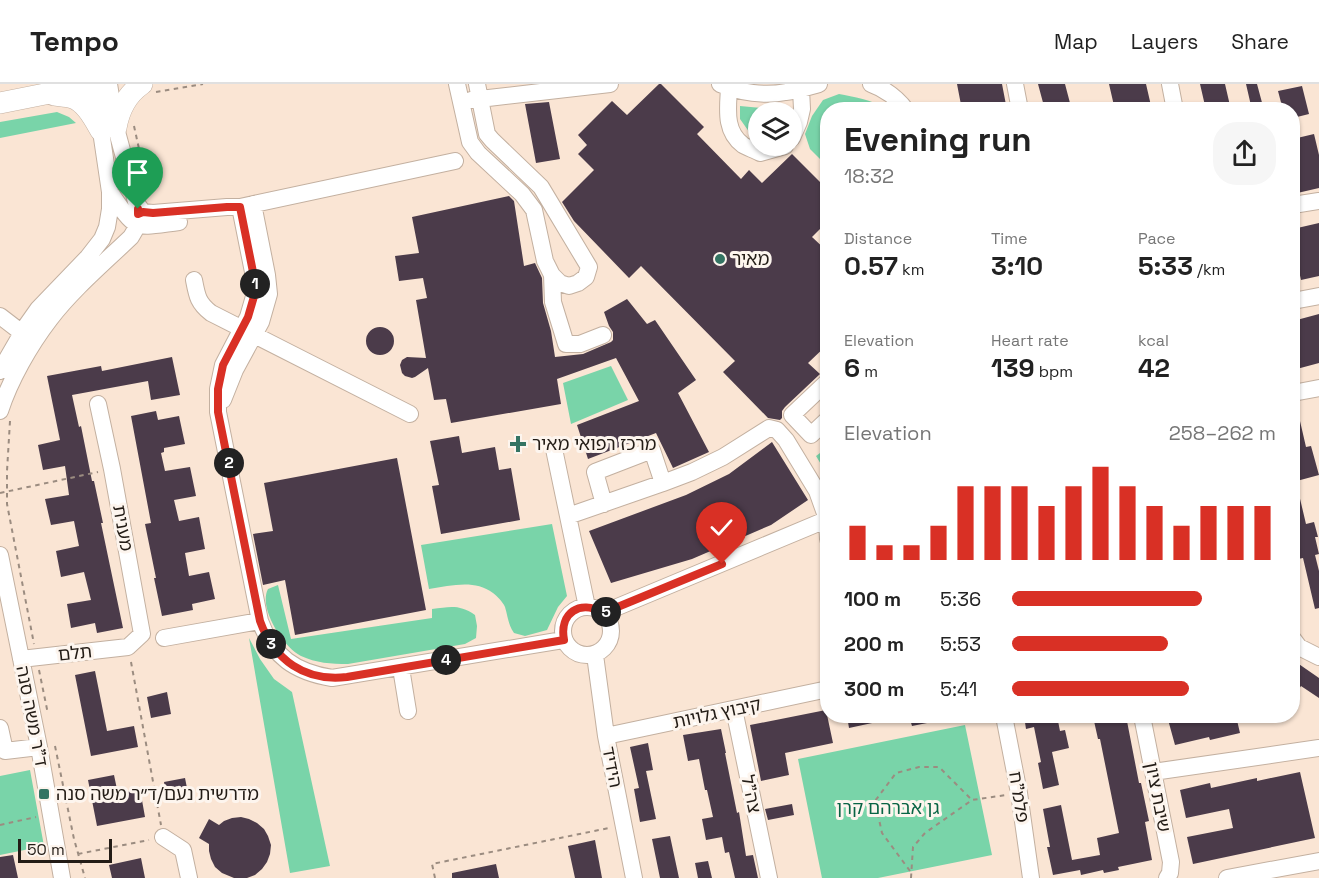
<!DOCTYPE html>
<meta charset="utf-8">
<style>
body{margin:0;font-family:"Space Grotesk","Noto Sans Hebrew",sans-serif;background:#f6f6f6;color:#222;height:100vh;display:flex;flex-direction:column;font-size:22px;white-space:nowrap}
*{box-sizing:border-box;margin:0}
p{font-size:20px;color:#767676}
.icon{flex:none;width:33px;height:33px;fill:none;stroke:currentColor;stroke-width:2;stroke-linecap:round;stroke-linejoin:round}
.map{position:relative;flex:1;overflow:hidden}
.panel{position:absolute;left:820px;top:18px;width:480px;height:621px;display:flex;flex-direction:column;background:#fff;border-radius:24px;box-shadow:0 2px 4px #0004}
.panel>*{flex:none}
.tools{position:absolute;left:748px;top:18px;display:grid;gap:12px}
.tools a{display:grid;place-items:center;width:54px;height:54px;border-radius:50%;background:#fff;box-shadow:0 2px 4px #0004;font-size:30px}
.scale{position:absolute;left:18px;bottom:15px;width:94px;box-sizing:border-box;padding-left:6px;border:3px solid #231c16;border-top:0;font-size:16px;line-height:21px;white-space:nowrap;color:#231c16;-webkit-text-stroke:4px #fdf5ee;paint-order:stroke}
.pin{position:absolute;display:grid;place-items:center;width:51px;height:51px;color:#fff;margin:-62px -26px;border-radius:50% 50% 50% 0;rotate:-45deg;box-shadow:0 0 6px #0007}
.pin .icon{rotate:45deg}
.km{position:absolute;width:30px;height:30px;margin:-15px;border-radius:50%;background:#222;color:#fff;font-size:16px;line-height:30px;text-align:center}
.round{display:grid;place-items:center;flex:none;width:63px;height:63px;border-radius:24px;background:#f6f6f6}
.head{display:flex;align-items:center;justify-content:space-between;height:102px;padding:0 24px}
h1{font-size:33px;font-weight:600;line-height:45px}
.stats{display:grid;grid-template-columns:repeat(3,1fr);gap:9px;height:102px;padding:6px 24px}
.stats div{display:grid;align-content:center}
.stats b{font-size:26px;font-weight:600}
.stats small{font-size:16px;font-weight:400}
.stats p{font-size:16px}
.chart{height:168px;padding:12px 24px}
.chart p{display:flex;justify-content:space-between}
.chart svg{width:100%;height:108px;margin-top:6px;stroke:#d93025;stroke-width:6}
ul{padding:0 24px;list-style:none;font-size:20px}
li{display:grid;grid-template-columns:96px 72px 1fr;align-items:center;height:45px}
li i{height:15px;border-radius:8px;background:#d93025}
header{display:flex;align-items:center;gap:36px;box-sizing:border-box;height:84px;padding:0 30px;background:#fff;border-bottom:2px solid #e0e0e0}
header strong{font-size:28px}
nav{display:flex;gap:33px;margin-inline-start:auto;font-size:21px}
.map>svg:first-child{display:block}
</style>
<header>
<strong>Tempo</strong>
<nav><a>Map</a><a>Layers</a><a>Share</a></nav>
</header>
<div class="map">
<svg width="1319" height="794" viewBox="0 0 1319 794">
<rect width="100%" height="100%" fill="#fae5d4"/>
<path fill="#79d4a9" d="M839 10C853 13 873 15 884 25L828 26V83L810 65 805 50 812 32 823 16Z
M740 22 772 25 783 22 791 26V28H759V59H757L740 35Z
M57 28 69 33 76 39 0 54V38Z
M611 282 628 316 571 340 563 299Z
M828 363V392L816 372Z
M552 440 567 512 558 523 547 546 525 552 514 549C508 540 508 533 505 523 503 518 497 512 493 509 474 495 451 502 429 505L421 461Z
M278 501 291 555 432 534V525C450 523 459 520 475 531L477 542 476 554 465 560 348 580C331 580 316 579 301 572 283 563 258 524 268 505Z
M249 554 260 575 274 595 292 608 330 782 290 789Z
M965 641 992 771 878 794H822L798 675Z
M30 686 44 762 0 771V692Z"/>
<path fill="#4b3b4a" d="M659 0H661L704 43 697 50 741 95 749 86 762 99 792 70 828 106V137L812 153 828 168V260L808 279 820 290 785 323 782 327V334L780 336 768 334 723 288 735 277 641 182 629 194 574 137 562 118 594 86 578 70 587 61 578 51 612 17 627 31Z
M957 0H1002L1007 26H962Z
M1038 0H1065L1070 19 1045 26Z
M1109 0H1146L1152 26H1115Z
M1200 0H1225L1231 26H1206Z
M1246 0H1257L1264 26H1252Z
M1302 2 1309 30 1293 34V26H1283L1278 7Z
M549 18 560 75 536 79 525 20Z
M1314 50 1319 71V104L1293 110V55Z
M509 112 514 117 524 182 535 179 542 194 543 219 551 247 555 273 583 270 611 258 613 256V248L609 242 604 228 627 215 647 240 655 236 696 296 678 309 709 368 673 384 656 349 588 375 577 341 639 317 616 274 557 295 561 320 451 339 446 315 434 316 428 284 415 293 412 294 405 292 402 289 400 281 402 276 407 273 426 274 416 216 427 214 423 194 399 197 395 172 419 169 412 133Z
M1319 139V192L1301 196 1297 178H1299L1293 152V145Z
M1319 230V279L1293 286V237Z
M366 257a14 14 0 1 1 28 0a14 14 0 1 1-28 0Z
M172 273 180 311 151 316 148 297 72 311 79 343 81 342 92 397H94L103 439H101L123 544 97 549 95 539 71 544 67 520 91 516 84 488 61 493 56 467 79 462 74 437 51 441 45 415 69 411 65 382 43 386 38 361 60 356 47 292 101 282 102 287Z
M1293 324H1297L1306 363 1311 362 1319 391 1293 398Z
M156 327 158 336 179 332 185 360 164 364V368L161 369 165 387 190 383 196 412 174 416 179 437 199 433 205 465 185 469 189 492 209 488 215 515 192 520 193 526 162 532 154 494H156L145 440 151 439 131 332Z
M459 352 462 369 495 363 499 386 511 384 520 436 441 450 432 402 439 401 430 357Z
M772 358 808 416 771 441 692 475 611 499 589 447 686 411 729 390Z
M397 374 426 526 295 551 285 496 263 501 253 450 273 447 264 399Z
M1293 402H1297L1306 440 1314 438 1318 453H1315L1319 470 1315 471 1319 487V524L1315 525 1303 474 1293 476Z
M1293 576 1319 594V614L1301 602 1293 614Z
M95 587 107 647 134 642 138 663 91 672 75 591Z
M167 608 171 630 151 634 147 613Z
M826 626 833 659 785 669 789 691 761 697 750 641Z
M847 632H886V636L849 644Z
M909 632H942V636L912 642Z
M1024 632H1057L1060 647 1065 646 1069 664 1052 668 1059 701 1043 705 1038 679 1041 678 1034 643 1026 645Z
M1123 632H1126L1139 699H1141L1149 737 1145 738 1152 776 1118 783 1119 786 1104 789 1103 786 1081 791 1080 786 1053 791 1047 763H1050L1043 725 1061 721 1072 776 1100 771 1097 754 1119 749 1100 655H1098L1094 637Z
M1167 632H1236L1240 649 1210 656 1209 653 1175 661Z
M721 645 726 669H725L737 729 739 728 746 772 753 771 758 794H735L729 768 725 769 722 753 706 756 702 735 713 733 707 706H705L699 675 688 677 683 651Z
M648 659 653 686 646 687 656 735 640 738 634 705 639 704 630 663Z
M1300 688 1315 754 1193 780 1187 753 1233 744 1229 725 1186 734 1180 706 1210 699 1211 704 1257 694V697Z
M114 691 118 710 140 705 145 733 97 742 88 696Z
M185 694 189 714 168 718 164 698Z
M792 720 794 731 768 736 765 725Z
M241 733 249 735 257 739 264 745 268 752 271 761 270 770 267 778 262 785 255 791 247 794H234L222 789 215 783 211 775 209 767V760L199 754 209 735 219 741 224 737 232 734Z
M670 752 679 794H660L652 755Z
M595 756 602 794H575L568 762Z
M13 771 18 794H0V773Z
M141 774 145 794H112L109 781Z
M708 777 712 794H698L695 779Z
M496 780 499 794H452V789Z"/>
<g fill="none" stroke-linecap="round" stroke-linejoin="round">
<g stroke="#c3b0a0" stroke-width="18">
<path id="minor" d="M457 0 470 58 478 69 522 110 534 126 545 177 552 191 553 218 566 260H580L603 251
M477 0 487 50 492 56 541 103 589 183 586 193 578 199 569 202 560 199 552 191
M720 0C740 9 765 12 786 8 797 7 808 3 819 0
M871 0C885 5 897 14 906 26
M1015 0 1020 26
M1170 0 1175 26
M729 4C728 24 724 47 743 61 748 64 755 66 760 69L785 62
M471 16 610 0
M792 54 799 38 802 25 801 5
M110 108C137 148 133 144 179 138
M137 120 143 128 153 129 227 123H240L455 77
M1293 121 1319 117
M240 123 254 193 255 209 248 233 223 281 218 305V328L260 537C273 573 295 588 332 594L563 556
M194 196C197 212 198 219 211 229L410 330
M1293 217 1319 212
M0 232 30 255
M0 287 26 242 38 225 88 173 102 155 107 143 110 125V108L94 0
M828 297 792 331 811 351 828 335
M1293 309 1319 304
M223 316 235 286 261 238 269 210 267 191 253 120
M0 327C10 296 30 261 50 235 73 205 104 179 131 153L138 141V125L116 44 109 0
M554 365 587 523
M663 399 692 388 723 373 769 344 777 346 786 356 817 407 827 435 828 455
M568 432 663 399 652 366 595 388 604 420
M0 471 39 663 62 794
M563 547a24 24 0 1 1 48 0a24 24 0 1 1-48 0Z
M603 529 828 435
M164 554 260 537
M1293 555 1299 563 1319 573
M595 571 606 652 634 794
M21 575 128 563 142 550 112 385 98 320
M401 584 408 627
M734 625 769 794
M1004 632 1019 709 1031 794
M1142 632 1171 778 1170 789 1167 794
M0 644 5 667 39 663
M606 652 828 605
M1153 688 1319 664
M163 753 183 766 189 794
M1227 794 1319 777"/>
</g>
<g stroke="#c3b0a0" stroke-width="22">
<path id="major" d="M54 11C60 12 67 12 73 14 86 19 94 35 101 47
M0 19 95 0
M116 44C119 26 126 11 142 0"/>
</g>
<path stroke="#9b8c80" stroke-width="2" stroke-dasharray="4.5 4.5" stroke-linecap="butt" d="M156 8 203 0
M134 42 143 83
M10 337 7 387V420L34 560
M0 409 98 388
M131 578 161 741
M39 586 48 630
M55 662 74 755 85 794
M0 741 36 733
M78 770 149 756
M910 787 882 749 875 717 896 689 919 683H939L972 716
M435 794 432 780 609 744
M911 794 913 763 925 749 972 716 1006 711"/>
<use href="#minor" stroke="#fff" stroke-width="16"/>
<use href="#major" stroke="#fff" stroke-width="21"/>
</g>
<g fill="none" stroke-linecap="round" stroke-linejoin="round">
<g stroke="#fff" stroke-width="12">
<path id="route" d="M138 125V130L143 128 153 129 227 123H240L254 193 255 209 248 233 223 281 218 305V328L260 537C274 576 305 598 347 593L564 556C559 529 580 515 603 529L722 480"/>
</g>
<use href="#route" stroke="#d93025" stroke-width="8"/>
</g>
<g fill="#347463" stroke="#fdf5ee" stroke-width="2">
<circle cx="720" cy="175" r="6"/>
<path d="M515 351h6v6h6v6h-6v6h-6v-6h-6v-6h6z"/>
<rect x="38" y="704" width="12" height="12" rx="3"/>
</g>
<g text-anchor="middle" stroke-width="6" stroke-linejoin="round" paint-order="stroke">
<g font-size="18" fill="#231c16" stroke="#fdf5ee" text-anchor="start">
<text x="732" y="181">מאיר</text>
<text x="532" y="366">מרכז רפואי מאיר</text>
<text x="56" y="716">מדרשית נעם/ד״ר משה סנה</text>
</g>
<g font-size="18" fill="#231c16" stroke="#fdf5ee">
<text transform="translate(123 444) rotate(80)" y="6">מענית</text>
<text transform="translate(75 569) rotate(-6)" y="6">תלם</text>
<text transform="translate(717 629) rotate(-12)" y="6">קיבוץ גלויות</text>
<text transform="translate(32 632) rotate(79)" y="6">ד"ר משה סנה</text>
<text transform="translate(612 683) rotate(79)" y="6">הידיד</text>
<text transform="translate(751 710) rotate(78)" y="6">צה"ל</text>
<text transform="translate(1019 713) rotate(81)" y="6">פלמ"ח</text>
<text transform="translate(1158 713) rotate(79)" y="6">שיבת ציון</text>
</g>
<g font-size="18" fill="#086444" stroke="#fdf5ee">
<text x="888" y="730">גן אברהם קרן</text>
</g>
</g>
</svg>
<div class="tools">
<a><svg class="icon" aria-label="layers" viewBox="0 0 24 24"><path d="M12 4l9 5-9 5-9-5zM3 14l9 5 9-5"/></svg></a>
</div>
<div class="scale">50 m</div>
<div class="pin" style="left:138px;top:125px;background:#1e9e55"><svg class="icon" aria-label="arrive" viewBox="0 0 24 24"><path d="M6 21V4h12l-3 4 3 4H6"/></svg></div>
<div class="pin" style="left:722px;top:480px;background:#d93025"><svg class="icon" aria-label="check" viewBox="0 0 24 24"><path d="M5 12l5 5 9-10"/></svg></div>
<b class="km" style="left:255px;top:200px">1</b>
<b class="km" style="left:229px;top:379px">2</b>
<b class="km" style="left:271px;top:560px">3</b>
<b class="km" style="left:446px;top:576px">4</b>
<b class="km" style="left:606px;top:528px">5</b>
<section class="panel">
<div class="head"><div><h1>Evening run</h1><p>18:32</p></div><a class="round"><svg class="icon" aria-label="share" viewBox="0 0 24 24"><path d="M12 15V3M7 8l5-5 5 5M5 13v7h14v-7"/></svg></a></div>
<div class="stats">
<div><p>Distance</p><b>0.57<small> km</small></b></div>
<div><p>Time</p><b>3:10</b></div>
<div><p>Pace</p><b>5:33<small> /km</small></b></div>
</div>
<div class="stats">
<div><p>Elevation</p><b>6<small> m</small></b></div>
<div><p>Heart rate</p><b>139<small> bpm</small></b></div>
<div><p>kcal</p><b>42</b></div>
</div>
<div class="chart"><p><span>Elevation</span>258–262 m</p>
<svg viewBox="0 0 160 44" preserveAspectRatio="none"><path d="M5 44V30M15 44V38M25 44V38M35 44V30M45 44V14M55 44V14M65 44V14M75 44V22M85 44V14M95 44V6M105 44V14M115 44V22M125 44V30M135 44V22M145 44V22M155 44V22"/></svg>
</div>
<ul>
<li><b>100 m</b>5:36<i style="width:72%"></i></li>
<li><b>200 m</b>5:53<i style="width:59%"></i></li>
<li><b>300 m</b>5:41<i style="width:67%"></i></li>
</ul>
</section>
</div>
